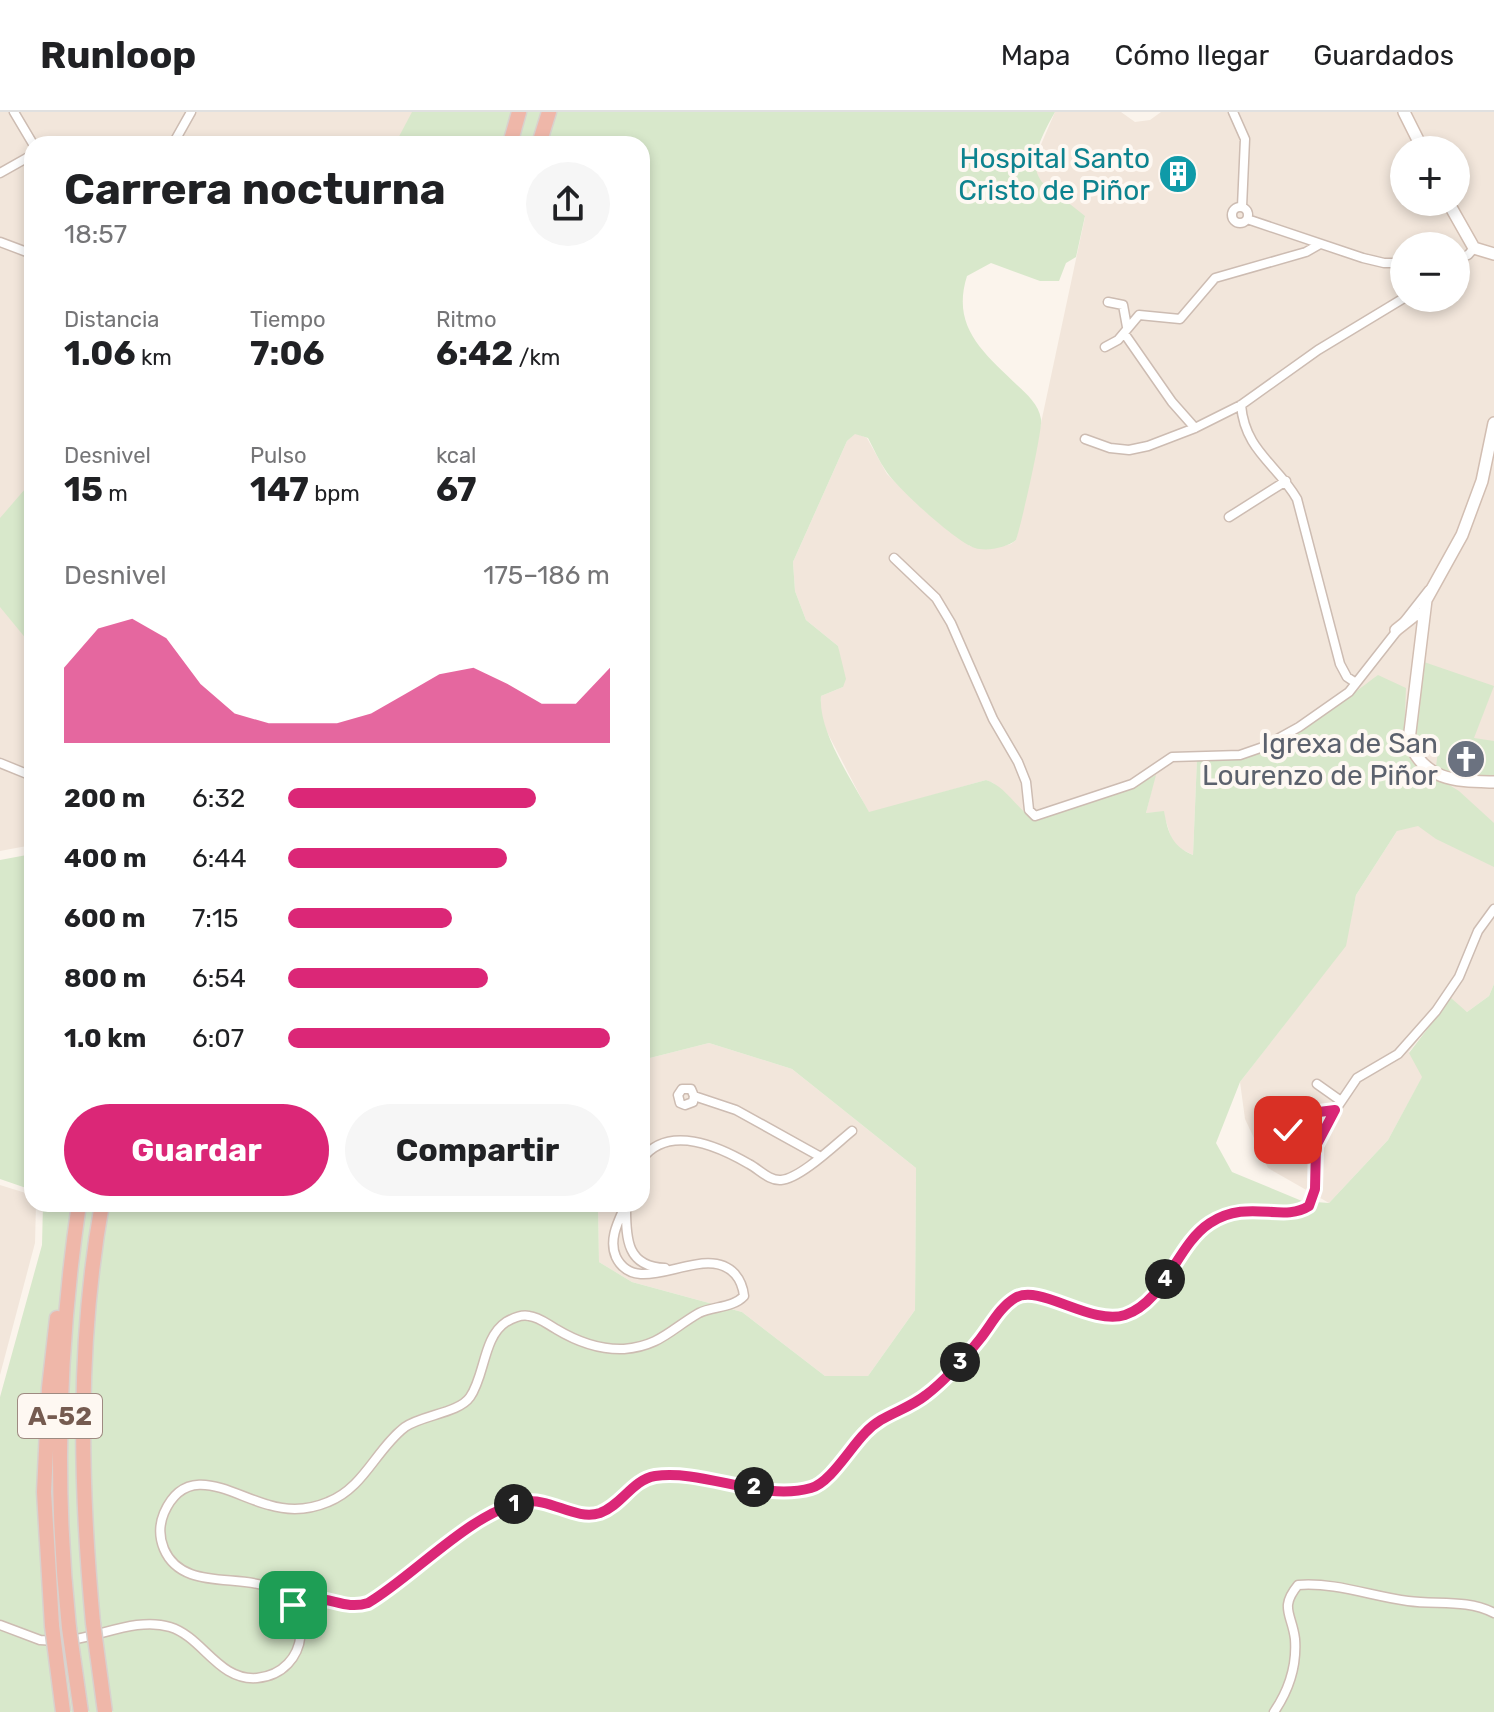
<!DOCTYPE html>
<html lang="es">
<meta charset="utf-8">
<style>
body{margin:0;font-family:Rubik,sans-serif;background:#f6f6f6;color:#202124;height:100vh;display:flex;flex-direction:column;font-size:30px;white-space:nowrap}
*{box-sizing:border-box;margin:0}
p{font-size:26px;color:#757577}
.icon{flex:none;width:44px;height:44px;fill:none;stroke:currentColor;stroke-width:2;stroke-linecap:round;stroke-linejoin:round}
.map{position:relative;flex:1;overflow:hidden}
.drawer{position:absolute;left:24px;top:24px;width:626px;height:1076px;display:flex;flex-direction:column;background:#fff;border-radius:24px;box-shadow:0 4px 12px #0003}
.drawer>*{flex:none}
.tools{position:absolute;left:1390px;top:24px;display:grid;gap:16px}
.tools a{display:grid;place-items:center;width:80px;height:80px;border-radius:50%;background:#fff;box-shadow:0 4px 12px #0003;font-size:40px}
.pin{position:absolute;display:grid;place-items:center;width:68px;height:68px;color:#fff;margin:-34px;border-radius:16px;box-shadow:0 4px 12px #0006}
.km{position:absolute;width:40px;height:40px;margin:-20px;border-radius:50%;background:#222;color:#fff;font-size:22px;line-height:40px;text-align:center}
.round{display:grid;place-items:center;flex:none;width:84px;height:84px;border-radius:42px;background:#f6f6f6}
.overview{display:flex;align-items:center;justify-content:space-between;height:136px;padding:0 40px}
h1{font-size:44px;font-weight:700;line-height:60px}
.figures{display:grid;grid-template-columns:repeat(3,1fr);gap:12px;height:136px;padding:8px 40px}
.figures div{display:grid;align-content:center}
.figures b{font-size:34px;font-weight:700}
.figures small{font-size:22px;font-weight:400}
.figures p{font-size:22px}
.chart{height:224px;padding:16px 40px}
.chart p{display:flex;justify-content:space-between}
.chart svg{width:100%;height:144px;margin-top:8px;fill:#db2777;opacity:.7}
.action{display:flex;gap:16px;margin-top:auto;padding:16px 40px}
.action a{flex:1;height:92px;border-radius:48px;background:#db2777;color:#fff;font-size:32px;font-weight:700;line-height:92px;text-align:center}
.action a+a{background:#f6f6f6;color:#202124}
ul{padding:0 40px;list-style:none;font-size:26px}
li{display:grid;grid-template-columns:128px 96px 1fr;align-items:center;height:60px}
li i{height:20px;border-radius:10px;background:#db2777}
header{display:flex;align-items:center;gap:48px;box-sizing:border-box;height:112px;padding:0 40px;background:#fff;border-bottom:2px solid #e0e0e0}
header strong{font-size:38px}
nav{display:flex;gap:44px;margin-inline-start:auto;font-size:28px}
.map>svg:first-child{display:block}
</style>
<header>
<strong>Runloop</strong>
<nav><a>Mapa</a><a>Cómo llegar</a><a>Guardados</a></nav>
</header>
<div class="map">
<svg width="1494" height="1600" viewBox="0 0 1494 1600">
<rect width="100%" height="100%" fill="#fbf4ec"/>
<path fill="#f2e6db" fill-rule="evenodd" d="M0 0H495L484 32H32V733L0 739Z
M1055 0H1121L1135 10 1150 8 1161 0H1494V872L1489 884 1467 900 1450 887 1409 940 1423 964 1388 1028 1329 1091 1268 1056 1245 1007 1240 970 1345 834 1356 783 1397 719 1251 643 1232 648H1197L1193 743 1179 736 1172 728 1163 700 1146 701 1155 664 1123 679 1036 709 1024 703 993 671 986 668 869 701 826 618 820 599 821 584 843 575 838 534 806 508 795 479 793 450 847 329 855 321 867 326 887 362 927 401 970 434 990 437 1011 432 1016 428 1085 105 1048 76 1036 64V44ZM1404 38H1456V90H1404ZM1404 134H1456V186H1404Z
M709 931 792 957 916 1056 915 1198 868 1264H825L742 1200 632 1170 599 1150 598 1092H642V948Z
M0 1073 32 1083V1092H36L35 1131 0 1263Z"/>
<path fill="#d8e8cb" d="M412 0H1055C1044 20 1026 50 1042 70L1085 104 1076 145 1066 151 1059 169H1040L991 151 967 164C951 215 983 240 1017 273 1027 282 1039 293 1041 307 1043 317 1021 414 1016 428 1008 435 987 440 975 436 956 430 898 377 886 359 879 349 874 337 868 326L855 322 847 329 793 450 795 479 806 508 838 534 846 567 843 575 821 584C818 620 852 668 869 700L986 668C1006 674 1018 699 1036 709L1123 679 1156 663 1146 701 1164 699C1168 721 1172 734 1193 743L1197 647C1209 648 1222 649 1234 647 1282 639 1340 591 1378 563L1406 576 1404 627 1412 650 1459 679 1494 711V755L1436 727 1418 714 1397 719 1356 783 1346 834 1240 970 1216 1031 1232 1060 1302 1089 1329 1091 1388 1028 1422 965 1409 941 1451 886 1467 900 1489 884 1494 872V1600H0V1285L42 1133 43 1092H598L599 1150 632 1170 742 1200 825 1264H868L915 1198 916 1056 792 957 709 931 642 948V32H395Z
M32 369V534L0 495V406Z
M1424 550 1494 574 1474 626 1494 629V666L1449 663 1436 655 1438 638 1421 637 1415 627Z
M32 742V1078L0 1067V748Z"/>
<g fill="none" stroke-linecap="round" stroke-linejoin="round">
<g stroke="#cdbcb2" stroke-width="11">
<path id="street" d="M14 0 33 32
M1233 0 1245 27 1242 95
M173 32 191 0
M0 61 32 43
M1232 103a8 8 0 1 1 16 0a8 8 0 1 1-16 0Z
M1247 107 1363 146 1384 151H1404
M0 130 32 142
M1456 146 1468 143 1474 136
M1108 190 1123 193 1127 215
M1124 221 1172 290 1195 316
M1105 235 1118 228 1139 203 1180 207 1215 166 1306 140 1320 132
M1241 293C1245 339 1277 352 1297 387L1340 552 1347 565 1356 571
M1085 327 1110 336 1129 338 1148 334 1195 316 1241 293 1318 238 1404 186
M1229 405 1286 369
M894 446 936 486 951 511 993 607 1018 650 1026 670 1029 698 1035 704 1132 672 1172 645 1240 643 1263 635 1299 615 1349 580 1429 478
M0 651 32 664
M1317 972 1341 989
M694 984 693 990 685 993 680 991 678 983 682 977H691L694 984 736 998 819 1044
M1276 1021C1297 1016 1313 998 1335 998
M642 1047C668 1012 718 1034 749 1052 759 1057 769 1069 781 1068 800 1067 837 1031 852 1019
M626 1097C626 1127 627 1155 665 1156
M293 1493C323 1477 340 1500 368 1491 420 1461 461 1406 521 1390 546 1384 568 1406 592 1402 615 1399 624 1379 642 1369 667 1356 723 1370 751 1375 774 1378 801 1384 822 1370L874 1312 926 1283 966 1244 996 1204 1018 1183C1053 1176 1084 1209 1120 1204 1160 1198 1177 1134 1208 1112 1246 1085 1282 1112 1309 1094L1315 1077 1316 1034 1330 1006 1357 966 1398 942 1436 899 1459 865 1478 819 1494 797
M0 1513 40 1528 56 1529
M70 1528C102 1524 138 1505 170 1515 203 1525 218 1569 257 1566 310 1561 317 1489 266 1474 233 1463 181 1477 164 1437 159 1425 159 1413 164 1401 187 1348 233 1384 269 1393 289 1399 309 1398 328 1390 364 1376 376 1337 405 1315 422 1303 459 1301 470 1285 485 1264 483 1225 506 1210 513 1206 521 1202 529 1204 539 1205 547 1212 556 1217 576 1229 600 1238 624 1237 660 1234 671 1217 699 1201 713 1194 733 1196 744 1184 743 1175 741 1169 735 1162 704 1128 638 1190 616 1145 608 1127 619 1108 626 1092
M1274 1600C1289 1578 1297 1554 1295 1527 1292 1502 1279 1496 1298 1473 1335 1470 1371 1484 1408 1489 1437 1493 1467 1487 1494 1501"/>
</g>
<g stroke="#d2beb2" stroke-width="14">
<path id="secondary" d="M1404 0 1423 38
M1448 90 1474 136 1494 142
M1494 311 1482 369 1462 423 1426 488 1409 628C1423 670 1458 669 1494 670
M1396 518 1415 503 1424 502"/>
</g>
<g stroke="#d8d1ce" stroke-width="17">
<path id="highway" d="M510 32 519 0
M539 32 549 0
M93 1511C80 1372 77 1230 102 1092
M52 1514 44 1380 49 1276 57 1206
M69 1516C54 1375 58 1233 79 1092"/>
</g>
<use href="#street" stroke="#fff" stroke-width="8"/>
<use href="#secondary" stroke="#fff" stroke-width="11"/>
<use href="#highway" stroke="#efb7a9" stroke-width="14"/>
<g stroke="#d8d1ce" stroke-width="17" stroke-linecap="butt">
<path id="highway-bridge" d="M93 1511 105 1600
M52 1514 63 1600
M69 1516 81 1600"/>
</g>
<use href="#highway-bridge" stroke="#efb7a9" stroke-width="14"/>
</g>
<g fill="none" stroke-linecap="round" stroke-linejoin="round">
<g stroke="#fff" stroke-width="16">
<path id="route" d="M293 1493C324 1476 339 1500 368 1491 414 1464 472 1399 524 1390 550 1385 575 1409 600 1401 622 1393 632 1368 655 1364 704 1357 762 1390 811 1376 830 1371 850 1336 865 1321 882 1302 906 1299 926 1283 946 1268 964 1247 980 1227 991 1213 1000 1195 1015 1186 1039 1171 1091 1214 1125 1203 1166 1189 1176 1133 1210 1111 1248 1086 1283 1111 1309 1094L1315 1077 1316 1034 1335 998 1319 1000 1288 1018"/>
</g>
<use href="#route" stroke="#db2777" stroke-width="10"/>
</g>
<defs>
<g id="building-disc" transform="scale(2)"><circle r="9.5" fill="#0f9aa8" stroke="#fef8f2"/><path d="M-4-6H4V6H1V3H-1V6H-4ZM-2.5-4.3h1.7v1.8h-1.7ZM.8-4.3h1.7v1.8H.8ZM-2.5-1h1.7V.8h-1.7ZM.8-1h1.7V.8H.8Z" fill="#fff"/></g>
<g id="church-disc" transform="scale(2)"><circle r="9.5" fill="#6b7280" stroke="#fef8f2"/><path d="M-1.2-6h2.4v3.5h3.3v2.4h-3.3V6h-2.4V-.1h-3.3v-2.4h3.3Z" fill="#fff"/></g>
</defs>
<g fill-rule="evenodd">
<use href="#building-disc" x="1178" y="62"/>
<use href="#church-disc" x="1466" y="647"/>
</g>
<g text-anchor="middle" stroke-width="8" stroke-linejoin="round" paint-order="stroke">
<rect fill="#fef8f2" stroke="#9e8a81" stroke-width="2" x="18" y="1282" width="84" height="44" rx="6"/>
<g font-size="26" font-weight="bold" fill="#755b50">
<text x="60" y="1313">A-52</text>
</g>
<g font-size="28" fill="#0d838f" stroke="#fef8f2" text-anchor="end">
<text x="1150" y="56">Hospital Santo<tspan x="1150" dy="32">Cristo de Piñor</tspan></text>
</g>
<g font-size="28" fill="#5b616d" stroke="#fef8f2" text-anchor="end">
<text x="1438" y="641">Igrexa de San<tspan x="1438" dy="32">Lourenzo de Piñor</tspan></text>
</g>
</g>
</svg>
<div class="tools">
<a>+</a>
<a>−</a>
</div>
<div class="pin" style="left:293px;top:1493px;background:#1e9e55"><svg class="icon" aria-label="arrive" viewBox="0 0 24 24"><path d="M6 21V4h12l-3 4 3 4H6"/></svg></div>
<div class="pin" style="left:1288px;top:1018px;background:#d93025"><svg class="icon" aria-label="check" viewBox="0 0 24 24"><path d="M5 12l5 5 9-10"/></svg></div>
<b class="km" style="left:514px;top:1392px">1</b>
<b class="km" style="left:754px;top:1375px">2</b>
<b class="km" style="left:960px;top:1250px">3</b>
<b class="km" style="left:1165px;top:1167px">4</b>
<section class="drawer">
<div class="overview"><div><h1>Carrera nocturna</h1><p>18:57</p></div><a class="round"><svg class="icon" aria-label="share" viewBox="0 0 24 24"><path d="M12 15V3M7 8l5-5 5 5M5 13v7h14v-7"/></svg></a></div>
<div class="figures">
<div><p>Distancia</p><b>1.06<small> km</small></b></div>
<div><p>Tiempo</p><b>7:06</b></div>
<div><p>Ritmo</p><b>6:42<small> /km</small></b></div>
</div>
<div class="figures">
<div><p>Desnivel</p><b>15<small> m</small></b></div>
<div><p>Pulso</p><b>147<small> bpm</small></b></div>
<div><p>kcal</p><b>67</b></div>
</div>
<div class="chart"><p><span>Desnivel</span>175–186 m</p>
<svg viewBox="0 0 160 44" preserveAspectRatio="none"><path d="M0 44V21L10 9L20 6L30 12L40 26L50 35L60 38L70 38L80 38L90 35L100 29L110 23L120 21L130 26L140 32L150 32L160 21V44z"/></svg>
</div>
<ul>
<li><b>200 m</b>6:32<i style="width:77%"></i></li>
<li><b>400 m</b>6:44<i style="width:68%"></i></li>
<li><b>600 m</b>7:15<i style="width:51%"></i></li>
<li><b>800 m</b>6:54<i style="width:62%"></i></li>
<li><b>1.0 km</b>6:07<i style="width:100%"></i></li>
</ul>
<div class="action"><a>Guardar</a><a>Compartir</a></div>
</section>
</div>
